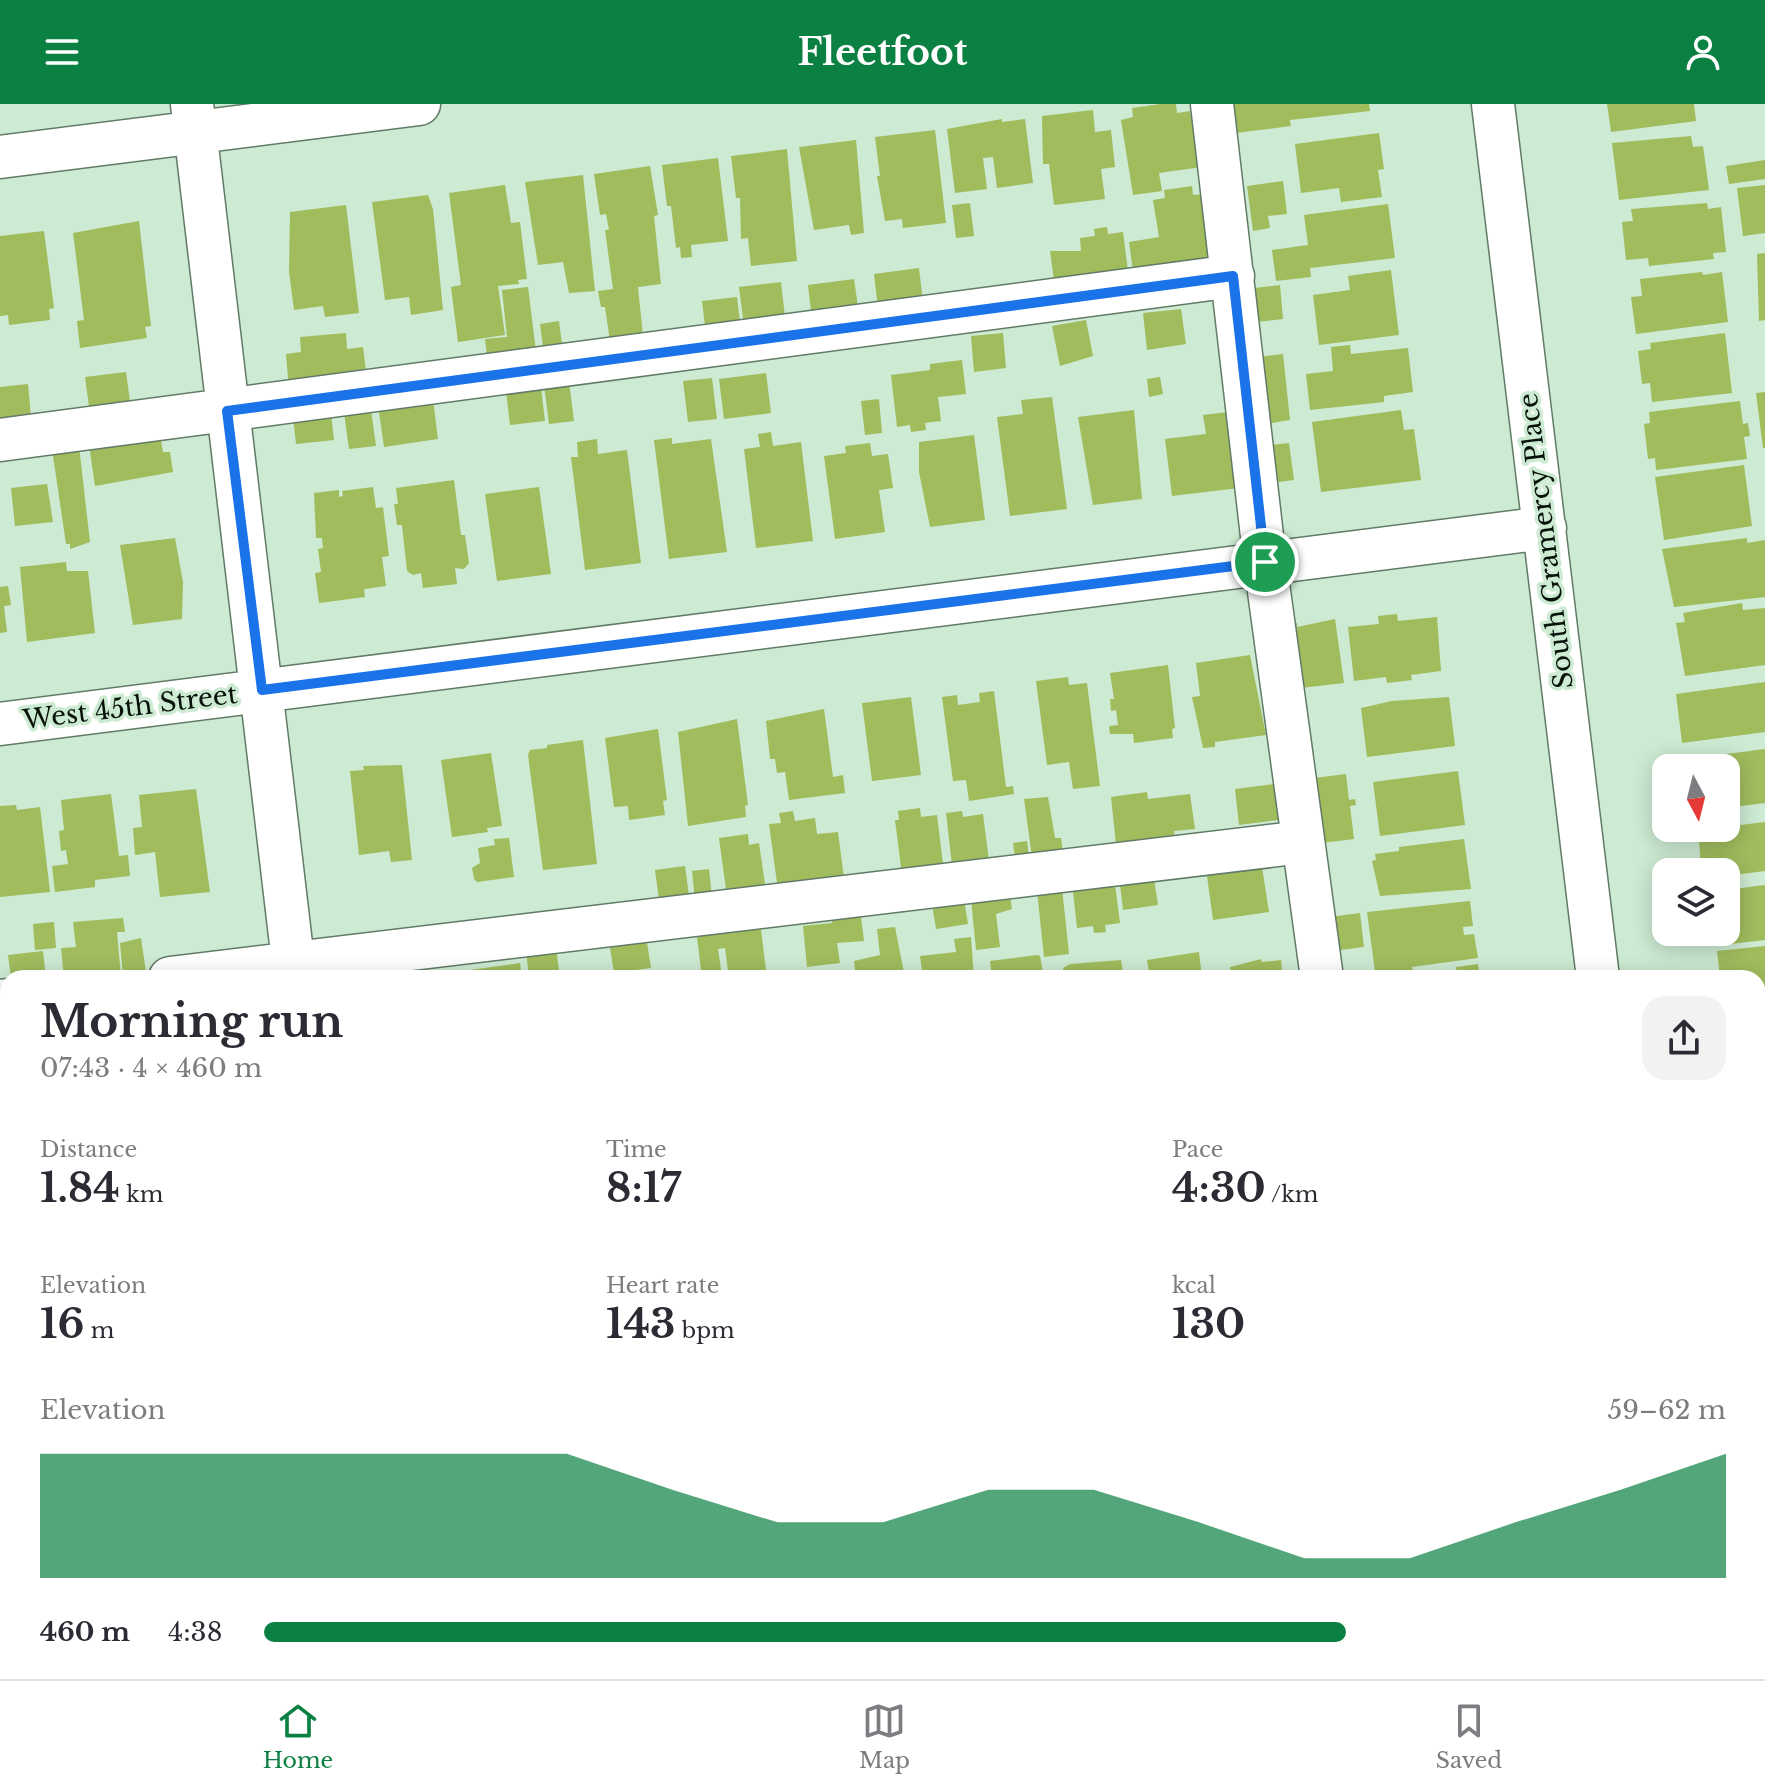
<!DOCTYPE html>
<meta charset="utf-8">
<style>
body{margin:0;font-family:"Libre Baskerville",serif;background:#f2f2f3;color:#2b2b33;height:100vh;display:flex;flex-direction:column;font-size:30px;white-space:nowrap}
*{box-sizing:border-box;margin:0}
p{font-size:26px;color:#7c7c81}
.icon{flex:none;width:44px;height:44px;fill:none;stroke:currentColor;stroke-width:2;stroke-linecap:round;stroke-linejoin:round}
.map{position:relative;flex:1;overflow:hidden}
.drawer{position:absolute;left:0px;top:866px;width:1766px;height:710px;display:flex;flex-direction:column;background:#fff;border-radius:24px 24px 0 0;box-shadow:0 4px 20px #0003}
.drawer>*{flex:none}
.needle{width:52px;rotate:173deg}
.buttons{position:absolute;left:1652px;top:650px;display:grid;gap:16px}
.buttons a{display:grid;place-items:center;width:88px;height:88px;border-radius:16px;background:#fff;box-shadow:0 4px 20px #0003;font-size:40px}
.pin{position:absolute;display:grid;place-items:center;width:68px;height:68px;color:#fff;margin:-34px;border:4px solid #fff;border-radius:50%;box-shadow:0 2px 8px #0007}
.round{display:grid;place-items:center;flex:none;width:84px;height:84px;border-radius:24px;background:#f2f2f3}
.overview{display:flex;align-items:center;justify-content:space-between;height:136px;padding:0 40px}
h1{font-size:44px;font-weight:800;line-height:60px}
.metrics{display:grid;grid-template-columns:repeat(3,1fr);gap:12px;height:136px;padding:8px 40px}
.metrics div{display:grid;align-content:center}
.metrics b{font-size:40px;font-weight:800}
.metrics small{font-size:22px;font-weight:400}
.metrics p{font-size:22px}
.chart{height:224px;padding:16px 40px}
.chart p{display:flex;justify-content:space-between}
.chart svg{width:100%;height:144px;margin-top:8px;fill:#0b8043;opacity:.7}
ul{padding:0 40px;list-style:none;font-size:26px}
li{display:grid;grid-template-columns:128px 96px 1fr;align-items:center;height:60px}
li i{height:20px;border-radius:10px;background:#0b8043}
header{display:flex;justify-content:space-between;align-items:center;height:104px;padding:0 40px;background:#0b8043;color:#fff;font-size:36px;font-weight:800}
.tab-bar{display:flex;justify-content:space-around;align-items:center;height:112px;border-top:2px solid #e1e1e2;background:#fff;font-size:22px;color:#7c7c81}
.tab-bar a{display:grid;justify-items:center;gap:4px}
.tab-bar .on{color:#0b8043}
.map>svg:first-child{display:block}
</style>
<header><svg class="icon" aria-label="menu" viewBox="0 0 24 24"><path d="M4 6h16M4 12h16M4 18h16"/></svg>Fleetfoot<svg class="icon" aria-label="person" viewBox="0 0 24 24"><circle cx="12" cy="8" r="4"/><path d="M4 21q1-7 8-7t8 7"/></svg></header>
<div class="map">
<svg width="1765" height="1575" viewBox="0 0 1765 1575">
<rect width="100%" height="100%" fill="#cdead2"/>
<path fill="#bce0c2" d="M1758 1032 1765 1082V1246L1758 1247Z"/>
<path fill="#a0bc5d" d="M1161 0H1176L1177 9 1190 7 1202 63 1159 69 1162 87 1133 91 1121 16 1133 13 1132 4Z
M1224 0H1369L1370 7 1290 16 1291 22 1227 30Z
M1607 0H1694L1696 17 1611 28Z
M1093 6 1095 28 1111 26 1115 63 1101 65 1105 95 1054 101 1049 60H1043L1042 12Z
M1002 15V18L1025 15 1033 79 997 84 993 53 983 54 987 85 955 89 947 25Z
M935 26 946 119 903 124 902 115 885 117 877 72H880L875 33Z
M1379 29 1384 65 1378 66 1382 93 1341 98 1339 84 1301 89 1295 40Z
M1691 32 1693 43 1703 42 1709 86 1619 96 1612 39Z
M856 36 864 129 851 131 849 121 814 126 799 43Z
M787 45 797 157 751 162 748 134 741 135 740 94H736L731 52Z
M718 54 728 137 691 141 692 153 681 154 680 143 676 144 671 102H667L662 61Z
M1765 56V75L1729 80 1726 62Z
M650 62 658 111 654 112 661 180 638 183 643 232 610 237 605 203H601L598 187 613 185 605 126H609L606 110 600 111 594 70Z
M583 71 595 187 569 189 563 158 538 161 525 78Z
M1283 77 1287 110 1268 112 1270 124 1253 127 1247 82Z
M505 81 511 119 520 118 527 175 518 176 519 180 498 182 505 231 458 238 451 183 461 181 449 89Z
M1765 81V129L1743 132 1737 84Z
M1192 82 1193 91 1203 90 1214 161 1134 175 1129 138 1159 133 1153 96 1165 94 1164 86Z
M428 91 433 105 443 206 411 211 409 193 385 196 372 98Z
M970 99 974 132 956 134 952 101Z
M1707 99 1708 105 1721 103 1726 148 1713 149 1714 155 1649 162 1648 154 1626 156 1622 118 1633 117 1631 105Z
M1388 100 1395 154 1310 164 1311 173 1276 177 1272 146 1308 141 1304 111Z
M346 101 359 209 325 213 323 202 294 206 289 168 290 108Z
M139 117 151 222 145 223 147 234 80 244 77 217 84 216 73 129Z
M1107 123 1108 130 1123 128 1129 175 1055 184 1050 147H1081L1080 134 1095 132 1094 125Z
M44 127 54 204 49 205 50 216 9 221 8 211 0 212V132Z
M1765 149V216L1759 217 1757 150Z
M919 164 923 198 878 204 874 170Z
M1391 166 1399 231 1319 241 1313 191 1350 186 1348 172Z
M1702 168 1703 171 1722 168 1728 218 1636 230 1631 193 1642 192 1640 175Z
M854 175 859 210 812 216 808 181Z
M781 178 785 213 745 229 739 183Z
M1280 181 1283 215 1249 219 1245 185Z
M528 183 537 255 488 261 485 235 507 233 502 186Z
M737 193 741 226 706 230 702 197Z
M1181 205 1186 240 1147 246 1143 209Z
M1086 216 1093 252 1060 262 1052 222Z
M559 217 563 248 544 251 540 220Z
M346 229 347 245 363 243 367 274 289 286 286 250 301 248 300 233Z
M1003 229 1006 264 974 268 971 232Z
M1725 229 1732 289 1652 298 1650 279 1642 280 1638 247 1651 245 1650 239Z
M1350 241 1351 250 1408 244 1413 288 1384 292V298L1310 306 1306 270 1333 267 1331 243Z
M1283 250 1290 316 1258 321 1247 254Z
M962 256 966 290 938 293 941 317 925 319 926 326 911 328 910 321 897 323 891 271 930 266V260Z
M126 268 131 305 90 310 85 273Z
M766 269 771 309 724 315 719 275Z
M1160 273 1163 290 1149 293 1147 275Z
M712 274 717 315 688 318 683 277Z
M569 278 574 317 549 320 544 281Z
M28 280 31 313 0 316V283Z
M541 283 545 317 510 321 506 287Z
M1765 288V344H1763L1756 289Z
M1052 293 1067 405 1010 412 997 313 1023 310 1021 296Z
M879 295 882 329 865 331 861 297Z
M433 296 438 335 384 343 379 308Z
M1740 297 1743 320 1748 319 1750 332 1744 333 1747 355 1656 366 1655 354 1648 355 1644 320 1650 319 1649 308Z
M371 306 376 342 349 345 344 309Z
M1134 306 1142 395 1093 401 1078 313Z
M1401 306 1404 326 1414 325 1421 376 1321 388 1312 318Z
M1228 308 1239 384 1172 392 1165 335 1206 330 1203 311Z
M331 309 334 336 296 340 293 313Z
M771 328 773 342 801 338 813 437 756 444 744 345 760 343 758 330Z
M160 331 163 348H170L173 368 95 382 89 341Z
M974 331 985 416 930 423 919 368V338Z
M672 334V340L711 335 727 448 669 455 654 336Z
M597 335 598 350 627 346 641 459 585 466 571 353H578L577 338Z
M870 339 872 352 888 350 893 384 879 386 885 428 835 435 824 352 846 349 845 342Z
M1289 339 1294 376 1263 380 1259 342Z
M79 342 90 438 70 445V440H66L52 345Z
M1744 361 1752 422 1664 436 1655 373Z
M454 376 461 431H465L469 459 464 465 455 464 457 480 423 484 421 469 413 471 407 467 402 421H397L394 400H398L396 384Z
M47 380 53 418 15 422 11 384Z
M373 383 376 404 383 403 389 452 382 453 386 482 364 485 365 493 319 499 315 469 321 468 318 445 323 444 322 434H316L314 389 339 386V393L343 392 342 387Z
M539 383 551 470 497 477 485 390Z
M175 434 183 478 182 515 133 521 120 441Z
M1747 434V439L1765 436V493L1674 503 1662 445Z
M66 458 67 467H88L95 529 27 538 20 463Z
M8 482 11 501 4 502 7 528 0 529V483Z
M1742 499 1743 506 1765 504V561L1685 572 1676 519 1685 518 1683 509Z
M1397 510 1398 517 1437 513 1441 567 1411 571 1412 576 1387 579 1386 573 1354 577 1348 523 1379 520 1378 512Z
M1335 515 1344 579 1292 585 1286 520 1297 519V523Z
M1250 551 1266 631 1215 638V643L1203 644 1192 593 1200 592 1196 559Z
M1168 561 1175 624 1172 625 1173 634 1134 639 1133 630H1110L1109 622 1118 621 1116 606 1111 607 1110 595H1114L1110 569Z
M1068 573 1069 581 1087 579 1100 682 1073 685 1069 658 1047 661 1036 577Z
M1765 578V628L1682 639 1676 590Z
M994 587 1006 683 1013 682 1014 690 969 697 966 676 953 677 942 593 957 591 958 601 980 598 979 589Z
M911 593 921 671 872 677 862 599Z
M1449 593 1455 642 1367 653 1361 604 1392 597Z
M824 605 833 673 843 671 845 689 789 696 785 668 777 669 775 655H770L766 617Z
M737 615 748 701 745 702 746 713 688 722 678 628Z
M658 625 667 696 663 697 665 711 629 716 628 702 614 703 605 634Z
M583 636 597 760 543 766 528 651 530 646 547 644V641Z
M1765 645V699L1726 704V664H1697L1696 654Z
M491 649 502 722 487 724 488 728 452 733 441 656Z
M402 661 412 756 391 758 389 747 359 751 350 667 364 666 363 662Z
M1458 667 1465 721 1380 732 1373 678Z
M1346 670 1349 696 1355 695 1356 701 1350 702 1354 735 1322 739 1314 674Z
M1274 680 1278 716 1239 721 1235 685Z
M196 685 210 788 160 793 155 748 135 751 133 724 142 723 139 691Z
M1147 688 1148 695 1190 690 1195 725 1174 727 1175 733 1116 740 1111 693Z
M111 690 119 752 128 751 130 772 95 776V783L55 788 52 762 68 760 66 746 61 747 59 727 64 726 61 696Z
M1048 693 1055 734H1061L1063 749 1032 753 1024 695Z
M16 701 17 706 40 703 50 788 0 793V702Z
M920 704 921 713 937 711 943 760 930 762 931 769 902 771 895 716H899L898 707Z
M793 707 795 717 815 714 817 730 838 728 844 774 778 786 769 720 781 719 779 709Z
M962 707 963 713 983 710 989 757 952 761 946 709Z
M1765 718V767L1726 772V768H1709L1708 760 1701 761 1698 726Z
M748 730 749 741 759 739 766 787 727 793 719 734Z
M509 734 514 773 477 778 474 775 472 764 480 759 478 744 495 741 494 735Z
M1464 735 1471 785 1380 792 1372 757 1376 756 1375 750 1399 747V743Z
M1027 737 1029 752 1015 754 1013 739Z
M685 762 690 799 660 803 655 766Z
M1262 763 1269 808 1213 816 1207 772Z
M709 765 712 793 695 796 692 767Z
M1153 768 1158 801 1123 806 1119 772Z
M1114 773 1120 819 1105 821 1106 828 1094 829 1093 822 1077 824 1072 779Z
M1765 781V836L1713 842 1711 828H1726V786Z
M1062 784 1069 850 1044 853 1037 787Z
M1010 791 1012 805 996 810 1000 843 976 846 971 795Z
M964 795 968 820 936 825 932 800Z
M1470 797 1473 822 1463 823 1464 831 1474 830 1478 854 1412 863 1413 868 1418 867 1419 874H1397L1395 866 1375 868 1367 808Z
M860 805 864 837 837 839 840 859 807 863 803 822 832 819 831 808Z
M1360 809 1364 843 1325 848 1321 814Z
M123 814 125 828H117L121 872 98 874V869L64 874 61 844 76 843 73 818Z
M54 818 56 844 35 846 33 820Z
M760 818 766 866H757L758 873 729 874 725 844 718 845 722 872 702 874 696 825Z
M895 823 905 874H856L854 857 880 851 877 825Z
M646 832 651 864 614 869 609 837Z
M971 833 974 874H923L920 852 956 848 954 835Z
M141 834 146 868 123 871 120 839Z
M1765 842V909H1758V874H1720L1717 847Z
M556 844 560 874H529L526 847Z
M43 847 46 874H11L8 851Z
M1199 848 1202 874H1150L1147 856Z
M1037 851 1040 852 1044 874H992L990 857Z
M1261 855 1262 858 1281 856 1283 874H1231L1230 863Z
M1121 856 1124 874H1065L1063 864 1070 860Z
M520 859 522 874H448V870L455 868Z
M1478 860 1480 874H1450L1457 871 1456 863Z
M1765 1204V1243L1758 1244V1205Z
M8 1266V1415L0 1416V1267Z
M1765 1268V1289L1758 1290V1269Z
M1765 1334V1442L1758 1443V1335Z
M8 1502V1541L2 1542 0 1503Z
M37 1568H73L74 1575H38Z
M92 1568H158L160 1575H92Z
M180 1568H240L241 1575H181Z
M286 1568H315L316 1575H267V1570Z
M447 1568H515L516 1575H448Z
M535 1568H590L591 1575H536Z
M612 1568H674L675 1575H612Z
M691 1568H742L743 1572 692 1575Z"/>
<g fill="none" stroke-linecap="round" stroke-linejoin="round">
<g stroke="#617b66" stroke-width="45">
<path id="minor" d="M192 0 295 874
M1212 0 1265 458 1322 874
M1493 0 1598 874
M0 53 419 0
M0 336 1233 172
M0 620 1545 424
M170 874 1303 738
M0 897 8 896
M1758 1258 1765 1257
M0 1475 8 1474
M1758 1532 1765 1531
M382 1568 383 1575
M1682 1568 1683 1575
M1420 1575 1476 1568"/>
</g>
<g stroke="#617b66" stroke-width="47">
<path id="major" d="M1758 973H1765
M0 1190 8 1189"/>
</g>
<use href="#minor" stroke="#fff" stroke-width="42"/>
<use href="#major" stroke="#fff" stroke-width="44"/>
</g>
<g fill="none" stroke-linecap="round" stroke-linejoin="round">
<g stroke="#fff" stroke-width="16">
<path id="route" d="M1233 172 1265 458 262 586 227 307Z"/>
</g>
<use href="#route" stroke="#1a73e8" stroke-width="10"/>
</g>
<g text-anchor="middle" stroke-width="7" stroke-linejoin="round" paint-order="stroke">
<g font-size="26" fill="#08120a" stroke="#cdead2">
<text transform="translate(1546 437) rotate(-97)" y="9">South Gramercy Place</text>
<text transform="translate(130 603) rotate(-7)" y="9">West 45th Street</text>
</g>
</g>
</svg>
<div class="buttons">
<a><svg class="needle" viewBox="-14 -14 28 28"><path d="M0-13l5 13h-10z" fill="#e53935"/><path d="M0 13l5-13h-10z" fill="#7c7c81"/></svg></a>
<a><svg class="icon" aria-label="layers" viewBox="0 0 24 24"><path d="M12 4l9 5-9 5-9-5zM3 14l9 5 9-5"/></svg></a>
</div>
<div class="pin" style="left:1265px;top:458px;background:#1e9e55"><svg class="icon" aria-label="arrive" viewBox="0 0 24 24"><path d="M6 21V4h12l-3 4 3 4H6"/></svg></div>
<section class="drawer">
<div class="overview"><div><h1>Morning run</h1><p>07:43 · 4 × 460 m</p></div><a class="round"><svg class="icon" aria-label="share" viewBox="0 0 24 24"><path d="M12 15V3M7 8l5-5 5 5M5 13v7h14v-7"/></svg></a></div>
<div class="metrics">
<div><p>Distance</p><b>1.84<small> km</small></b></div>
<div><p>Time</p><b>8:17</b></div>
<div><p>Pace</p><b>4:30<small> /km</small></b></div>
</div>
<div class="metrics">
<div><p>Elevation</p><b>16<small> m</small></b></div>
<div><p>Heart rate</p><b>143<small> bpm</small></b></div>
<div><p>kcal</p><b>130</b></div>
</div>
<div class="chart"><p><span>Elevation</span>59–62 m</p>
<svg viewBox="0 0 160 44" preserveAspectRatio="none"><path d="M0 44V6L10 6L20 6L30 6L40 6L50 6L60 17L70 27L80 27L90 17L100 17L110 27L120 38L130 38L140 27L150 17L160 6V44z"/></svg>
</div>
<ul>
<li><b>460 m</b>4:38<i style="width:74%"></i></li>
</ul>
</section>
</div>
<nav class="tab-bar">
<a class="on"><svg class="icon" aria-label="home" viewBox="0 0 24 24"><path d="M3 11l9-7 9 7M6 9v11h12V9"/></svg>Home</a>
<a><svg class="icon" aria-label="map" viewBox="0 0 24 24"><path d="M3 6l6-2 6 2 6-2v14l-6 2-6-2-6 2zM9 4v14M15 6v14"/></svg>Map</a>
<a><svg class="icon" aria-label="saved" viewBox="0 0 24 24"><path d="M7 4h10v16l-5-4-5 4z"/></svg>Saved</a>
</nav>
